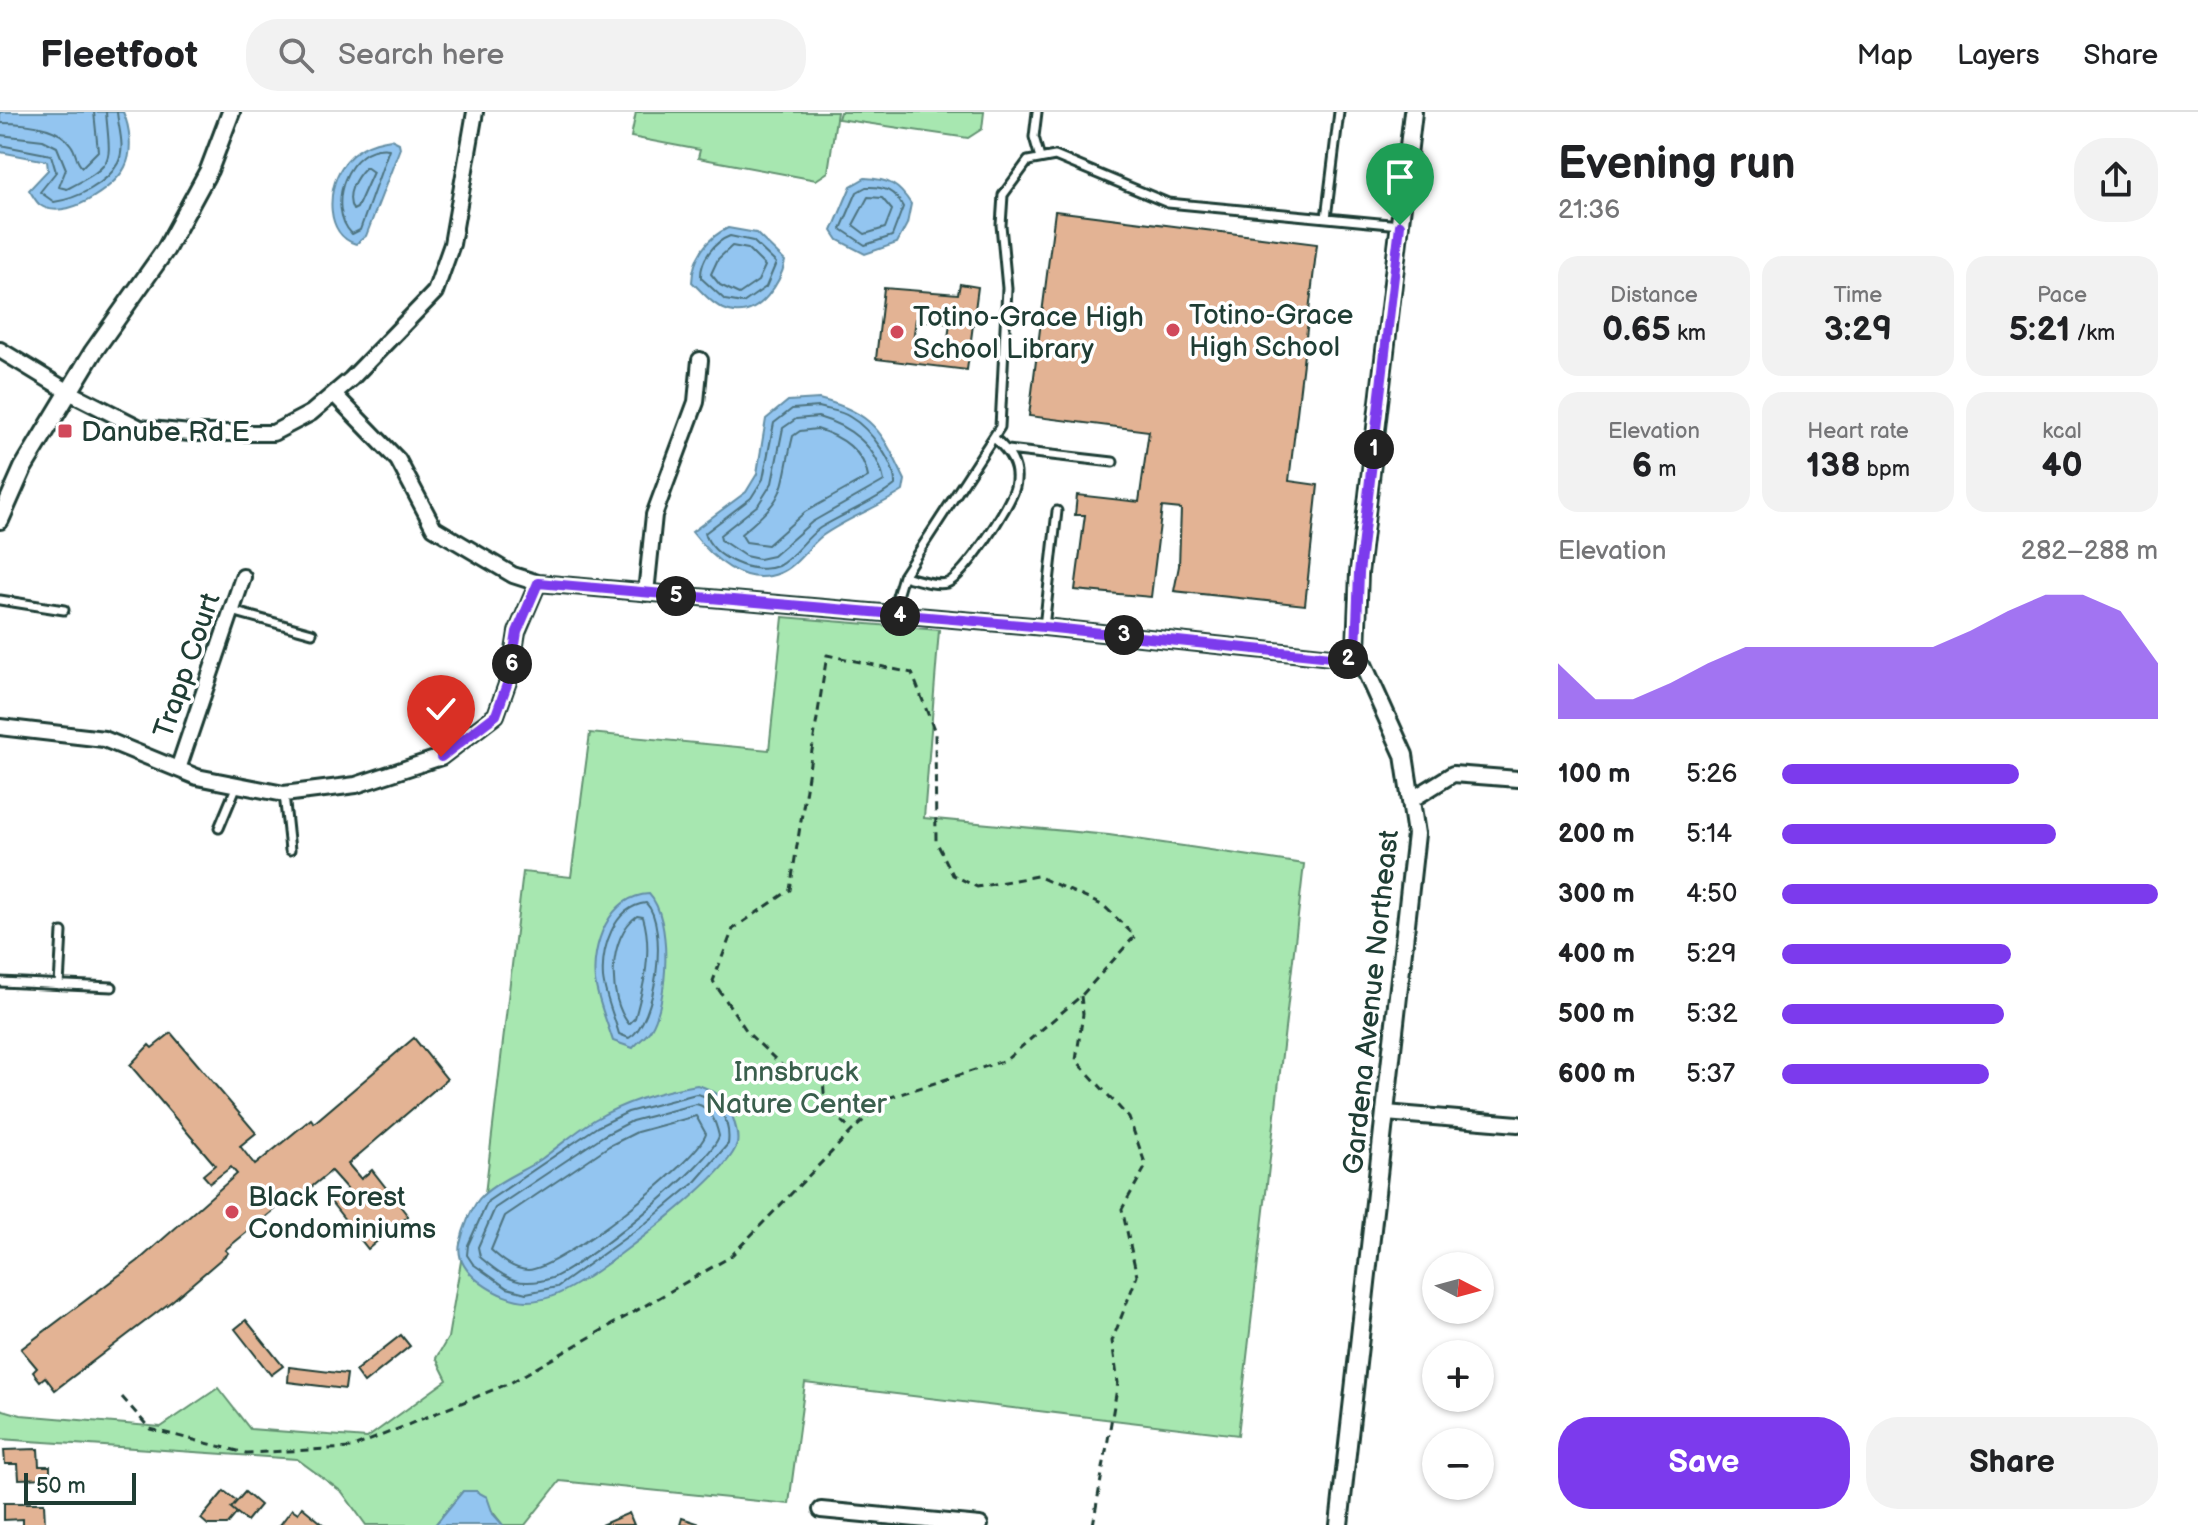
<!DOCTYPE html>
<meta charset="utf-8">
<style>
body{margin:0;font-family:"Balsamiq Sans",sans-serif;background:#f2f2f2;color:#202124;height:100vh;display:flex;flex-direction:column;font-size:30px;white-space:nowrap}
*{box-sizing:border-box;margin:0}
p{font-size:26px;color:#757577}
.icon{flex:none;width:44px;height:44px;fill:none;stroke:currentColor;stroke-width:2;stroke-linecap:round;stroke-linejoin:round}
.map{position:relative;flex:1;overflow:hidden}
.details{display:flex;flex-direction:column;background:#fff;width:680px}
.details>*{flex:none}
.needle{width:52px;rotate:96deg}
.fabs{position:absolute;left:1422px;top:1140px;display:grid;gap:16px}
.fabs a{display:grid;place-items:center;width:72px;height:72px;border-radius:50%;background:#fff;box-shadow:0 2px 6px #0004;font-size:40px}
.scale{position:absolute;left:24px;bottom:20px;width:112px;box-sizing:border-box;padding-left:8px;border:4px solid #1f3d34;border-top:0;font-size:22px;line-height:28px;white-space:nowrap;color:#1f3d34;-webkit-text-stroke:6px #fff;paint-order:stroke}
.pin{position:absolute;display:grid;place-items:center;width:68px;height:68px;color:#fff;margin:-82px -34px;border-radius:50% 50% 50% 0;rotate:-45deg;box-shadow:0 0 8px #0007}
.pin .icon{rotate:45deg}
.km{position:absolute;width:40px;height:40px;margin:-20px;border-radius:50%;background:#222;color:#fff;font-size:22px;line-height:40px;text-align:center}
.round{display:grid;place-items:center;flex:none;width:84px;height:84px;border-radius:32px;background:#f2f2f2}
.headline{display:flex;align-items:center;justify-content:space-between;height:136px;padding:0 40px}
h1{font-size:44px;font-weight:600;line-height:60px}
.metrics{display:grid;grid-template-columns:repeat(3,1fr);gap:12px;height:136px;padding:8px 40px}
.metrics div{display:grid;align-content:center;border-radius:20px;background:#f2f2f2;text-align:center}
.metrics b{font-size:34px;font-weight:600}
.metrics small{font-size:22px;font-weight:400}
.metrics p{font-size:22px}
.chart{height:224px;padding:16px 40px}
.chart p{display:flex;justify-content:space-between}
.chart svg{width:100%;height:144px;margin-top:8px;fill:#7c3aed;opacity:.7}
.cta{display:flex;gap:16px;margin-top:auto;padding:16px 40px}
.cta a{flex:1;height:92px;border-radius:32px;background:#7c3aed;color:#fff;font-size:32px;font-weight:600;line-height:92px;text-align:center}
.cta a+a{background:#f2f2f2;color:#202124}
ul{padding:0 40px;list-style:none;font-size:26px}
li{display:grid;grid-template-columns:128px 96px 1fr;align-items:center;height:60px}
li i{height:20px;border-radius:10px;background:#7c3aed}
header{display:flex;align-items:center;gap:48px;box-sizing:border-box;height:112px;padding:0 40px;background:#fff;border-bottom:2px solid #e0e0e0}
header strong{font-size:38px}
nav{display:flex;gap:44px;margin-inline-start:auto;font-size:28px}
.search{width:560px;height:72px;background:#f2f2f2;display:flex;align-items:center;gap:20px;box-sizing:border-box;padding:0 28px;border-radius:32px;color:#757577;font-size:30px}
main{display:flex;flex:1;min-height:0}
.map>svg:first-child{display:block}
</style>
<header>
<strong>Fleetfoot</strong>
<div class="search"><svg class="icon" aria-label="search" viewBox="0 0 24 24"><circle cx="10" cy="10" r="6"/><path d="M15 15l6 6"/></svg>Search here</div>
<nav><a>Map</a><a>Layers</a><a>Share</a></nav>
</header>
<main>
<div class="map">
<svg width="1518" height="1413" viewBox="0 0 1518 1413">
<rect width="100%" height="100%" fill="#fff"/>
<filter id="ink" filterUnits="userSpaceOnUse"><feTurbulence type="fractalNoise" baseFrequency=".0125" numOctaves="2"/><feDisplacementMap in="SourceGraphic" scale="16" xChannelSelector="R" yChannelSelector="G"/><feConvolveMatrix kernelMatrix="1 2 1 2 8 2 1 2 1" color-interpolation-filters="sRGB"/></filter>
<g filter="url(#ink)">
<path fill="#a7e7b0" stroke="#639272" stroke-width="2" d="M636 0H837L828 60 816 68 698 46 700 38 631 25Z
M840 0H984L982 17 968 26 838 7Z
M783 505 939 518 924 706 1109 723 1304 752 1238 1323 805 1271 789 1392 560 1369 525 1413H503L476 1379H463L435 1413H366L342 1380 297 1347 0 1327V1297L21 1303 161 1315 218 1276 250 1317 367 1326 447 1268 436 1246 448 1226 461 1149 460 1131 485 1082 523 760 571 765 590 621 769 638Z"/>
<path fill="#93c5f0" stroke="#658fa5" stroke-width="2" d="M0 0H123C130 15 133 40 125 55 114 77 64 110 40 93 36 90 32 82 29 78L48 58 47 49 0 40Z
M391 27 399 31 400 36 366 124 356 132C325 123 327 77 342 55 354 37 371 30 391 27Z
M865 66C889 67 899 73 911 92L907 112 897 131 865 142 838 128 832 119 851 74Z
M728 116 756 121 785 149C781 170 760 204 734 200 717 198 704 182 692 170 693 146 706 126 728 116Z
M819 287C873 301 882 319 905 368L903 379C877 396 847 406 822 424 808 435 796 455 780 461 744 476 712 446 692 420L746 380 757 362 766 307 788 289Z
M649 782C673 807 668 889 651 917 647 924 638 930 633 936L613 929C607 910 598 889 595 869 591 833 609 784 649 782Z
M697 973C713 977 726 986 732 1003 735 1012 739 1023 737 1032 728 1064 614 1149 583 1168 566 1179 548 1189 527 1189 502 1189 453 1161 460 1132 463 1118 472 1092 483 1083 499 1068 521 1060 540 1048 558 1035 575 1020 594 1008 626 989 661 979 697 973Z
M463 1379H476L487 1385 493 1402 503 1413H435Z"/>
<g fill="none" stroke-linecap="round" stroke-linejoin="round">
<path stroke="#4d737f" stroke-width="2" d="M0 11C21 11 58 13 71 33 77 41 75 49 82 55L98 39 94 0
M0 23 43 28 57 35 66 57 59 75 67 77C117 51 110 51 106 0
M0 33 51 43 56 60 40 80 54 90C76 87 107 72 118 51 126 35 118 15 117 0
M389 37 360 118 352 122C325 95 348 31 389 37Z
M366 55 373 60 357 96 353 98C345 83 355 66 366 55Z
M866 75C884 74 895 79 903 95L892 124 865 133 841 117 857 80Z
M868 85 882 86 892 98 885 116 865 122 853 113Z
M730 124 753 129 776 151 766 175 743 191 725 188 701 166C700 148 714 130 730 124Z
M732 134 748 137 765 154 758 169 739 182 720 173 711 162 718 147Z
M819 295C829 298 842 299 850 305 869 316 896 351 895 373 873 391 844 401 820 416 805 426 794 446 778 454 754 464 711 445 705 421L751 386 763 367 774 311 792 297Z
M818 305C850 314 877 334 884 369L812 410 773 444 759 447 745 444 721 428 720 423 758 393 772 371 783 316 796 307Z
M817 317C841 324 864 339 868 365L805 400 768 433 746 430 741 422C790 382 779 380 793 324L800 319Z
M646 791C669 814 656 911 629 926L619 922C614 904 605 884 603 866 601 837 613 795 646 791Z
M637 804 643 805C653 839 644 873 635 906L629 912C607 886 608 824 637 804Z
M696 982C718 985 731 1010 728 1032L694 1071 646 1111 557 1175 526 1181 507 1176 473 1152 467 1143 468 1133 488 1089 597 1015 628 1000Z
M696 992C711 995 716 1011 719 1024 711 1052 582 1155 552 1166 546 1168 535 1170 528 1170 510 1171 493 1156 480 1145L478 1135 495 1096 603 1024 632 1009Z
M696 1004 706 1022C697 1050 559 1158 528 1158 514 1158 501 1147 491 1138L505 1104 609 1034 637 1020Z"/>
</g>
<path fill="#e3b394" stroke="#1f3d34" stroke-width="2" fill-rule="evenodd" d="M1055 99 1317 132 1289 369 1318 373 1305 493 1174 479 1179 454 1181 397 1162 395 1151 485 1075 478 1085 403H1075L1077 383 1139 390 1149 319 1029 304Z
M960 172 978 175 967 258 876 247 884 176 958 182ZM916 207 950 212 947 233 913 229Z
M171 921 256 1021 240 1034 255 1053 311 1007 314 1011 414 926 447 967 348 1052 361 1067 372 1058 408 1104 396 1114 399 1117 391 1124 388 1120 368 1137 331 1090 347 1077 331 1059 287 1095 283 1091 225 1138 228 1141 172 1189 55 1278 45 1265 40 1269 33 1260 37 1256 21 1237 138 1149 237 1062 231 1055 210 1071 203 1063 215 1053 130 953 149 933 152 936Z
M246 1208 283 1254 271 1263 235 1217Z
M401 1223 410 1234 364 1271 355 1259Z
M289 1255 347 1262 345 1277 288 1270Z
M38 1337 39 1354H50V1366L19 1367 18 1352H5L4 1338Z
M224 1379 237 1389 231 1396 237 1401 227 1413H208L201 1407Z
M245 1380 260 1393 247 1409 231 1396Z
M4 1391H44L45 1413H23V1407L4 1408Z
M302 1395 324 1413H280L292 1397 298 1401Z
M629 1401 634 1413H601Z
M682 1406 703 1413H680Z"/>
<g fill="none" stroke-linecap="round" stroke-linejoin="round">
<g stroke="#1f3d34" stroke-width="13">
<path id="service" d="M1037 0 1034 25 1040 46
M1326 106 1339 0
M1008 338 1113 350
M903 464C916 467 934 474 947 471 963 466 1011 393 1015 375 1020 354 1009 339 994 326
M0 488 64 498
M232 499 312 521
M892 501 903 464 1000 315 1007 176 1001 113 1003 83 1028 49 1055 44 1168 91 1400 113
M1044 515 1057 399
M284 682 290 738
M219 716 237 673
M0 870 112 875
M59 873 62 820"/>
</g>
<g stroke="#1f3d34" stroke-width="20">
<path id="minor" d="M0 238 69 280 140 316 190 321H273L311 301 351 267 435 180 452 132 475 0
M334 282 398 348 434 416 513 463 538 471 1044 515 1360 548
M646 481 654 403 696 290 700 248
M0 615 104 627 197 665 284 682 356 673 441 645 496 603 510 564 517 520 538 471
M178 657 243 465
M1411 688 1453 662 1518 667
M1386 1001 1518 1012
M821 1398 980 1413"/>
</g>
<g stroke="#1f3d34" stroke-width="22">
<path id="tertiary" d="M0 408 23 356 93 240 166 137 209 58 231 0
M1339 1413 1416 722 1404 643 1356 537 1359 461 1413 0"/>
</g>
<path stroke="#1f3d34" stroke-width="3" stroke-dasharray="8 6" stroke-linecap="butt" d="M1081 884 1083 902 1076 948 1129 1006 1146 1054 1122 1097 1137 1164 1112 1229 1118 1271 1093 1413
M122 1285 150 1317 246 1341 351 1336 510 1271 730 1145 852 1019 825 994 823 966 792 963 748 921 713 869 733 817 790 778 827 543 912 561 935 620 936 729 953 763 977 775 1037 764 1104 794 1135 824 1081 884 1006 948 888 986 852 1019"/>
<use href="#service" stroke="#fff" stroke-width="7"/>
<use href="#minor" stroke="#fff" stroke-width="14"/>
<use href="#tertiary" stroke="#fff" stroke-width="16"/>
</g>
</g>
<g fill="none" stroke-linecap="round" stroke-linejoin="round" filter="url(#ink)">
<g stroke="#fff" stroke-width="16">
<path id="route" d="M441 645 496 603 510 564 517 520 538 471 1044 515 1360 548 1356 537 1359 461 1400 113"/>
</g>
<use href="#route" stroke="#7c3aed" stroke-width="10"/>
</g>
<g fill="#d1495b" stroke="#fff" stroke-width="3">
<circle cx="1173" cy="218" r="8"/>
<circle cx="897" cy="220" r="8"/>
<rect x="57" y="311" width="16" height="16" rx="4"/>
<circle cx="232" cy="1100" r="8"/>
</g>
<g text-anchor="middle" stroke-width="7" stroke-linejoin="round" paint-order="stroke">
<g font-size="28" fill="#1f3d34" stroke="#fff" text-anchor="start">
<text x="1189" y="212">Totino-Grace<tspan x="1189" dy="32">High School</tspan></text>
<text x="913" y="214">Totino-Grace High<tspan x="913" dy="32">School Library</tspan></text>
<text x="81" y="329">Danube Rd E</text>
<text x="248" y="1094">Black Forest<tspan x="248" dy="32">Condominiums</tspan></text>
</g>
<g font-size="28" fill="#1f3d34" stroke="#fff">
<text transform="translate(186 553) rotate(-71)" y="10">Trapp Court</text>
<text transform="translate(1370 890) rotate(-84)" y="10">Gardena Avenue Northeast</text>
</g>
<g font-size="28" fill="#3a5f4d" stroke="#fff">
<text x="796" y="969">Innsbruck<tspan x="796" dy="32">Nature Center</tspan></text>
</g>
</g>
</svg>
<div class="fabs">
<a><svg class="needle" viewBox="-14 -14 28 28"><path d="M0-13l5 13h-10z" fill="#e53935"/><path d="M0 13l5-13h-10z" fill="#757577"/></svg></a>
<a>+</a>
<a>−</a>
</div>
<div class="scale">50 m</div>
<div class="pin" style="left:1400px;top:113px;background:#1e9e55"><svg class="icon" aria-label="arrive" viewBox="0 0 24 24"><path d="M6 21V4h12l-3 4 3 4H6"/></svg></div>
<div class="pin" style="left:441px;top:645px;background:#d93025"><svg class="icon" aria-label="check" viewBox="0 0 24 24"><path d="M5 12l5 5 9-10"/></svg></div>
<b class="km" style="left:1374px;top:337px">1</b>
<b class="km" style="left:1348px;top:547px">2</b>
<b class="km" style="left:1124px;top:523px">3</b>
<b class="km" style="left:900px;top:504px">4</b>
<b class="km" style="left:676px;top:484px">5</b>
<b class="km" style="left:512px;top:552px">6</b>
</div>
<section class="details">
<div class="headline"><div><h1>Evening run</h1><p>21:36</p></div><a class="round"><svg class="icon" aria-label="share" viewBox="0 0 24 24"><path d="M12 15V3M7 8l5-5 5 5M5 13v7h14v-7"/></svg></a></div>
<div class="metrics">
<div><p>Distance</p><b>0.65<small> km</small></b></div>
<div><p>Time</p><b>3:29</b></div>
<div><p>Pace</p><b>5:21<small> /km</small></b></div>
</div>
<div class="metrics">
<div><p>Elevation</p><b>6<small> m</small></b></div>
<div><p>Heart rate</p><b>138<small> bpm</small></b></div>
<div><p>kcal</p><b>40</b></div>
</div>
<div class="chart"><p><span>Elevation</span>282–288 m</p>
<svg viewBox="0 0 160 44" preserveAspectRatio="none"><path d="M0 44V27L10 38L20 38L30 33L40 27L50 22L60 22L70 22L80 22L90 22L100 22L110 17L120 11L130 6L140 6L150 11L160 27V44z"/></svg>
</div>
<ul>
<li><b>100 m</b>5:26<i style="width:63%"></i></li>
<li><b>200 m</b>5:14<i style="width:73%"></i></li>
<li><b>300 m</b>4:50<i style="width:100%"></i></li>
<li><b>400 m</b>5:29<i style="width:61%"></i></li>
<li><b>500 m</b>5:32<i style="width:59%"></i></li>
<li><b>600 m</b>5:37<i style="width:55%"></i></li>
</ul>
<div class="cta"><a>Save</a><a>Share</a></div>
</section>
</main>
